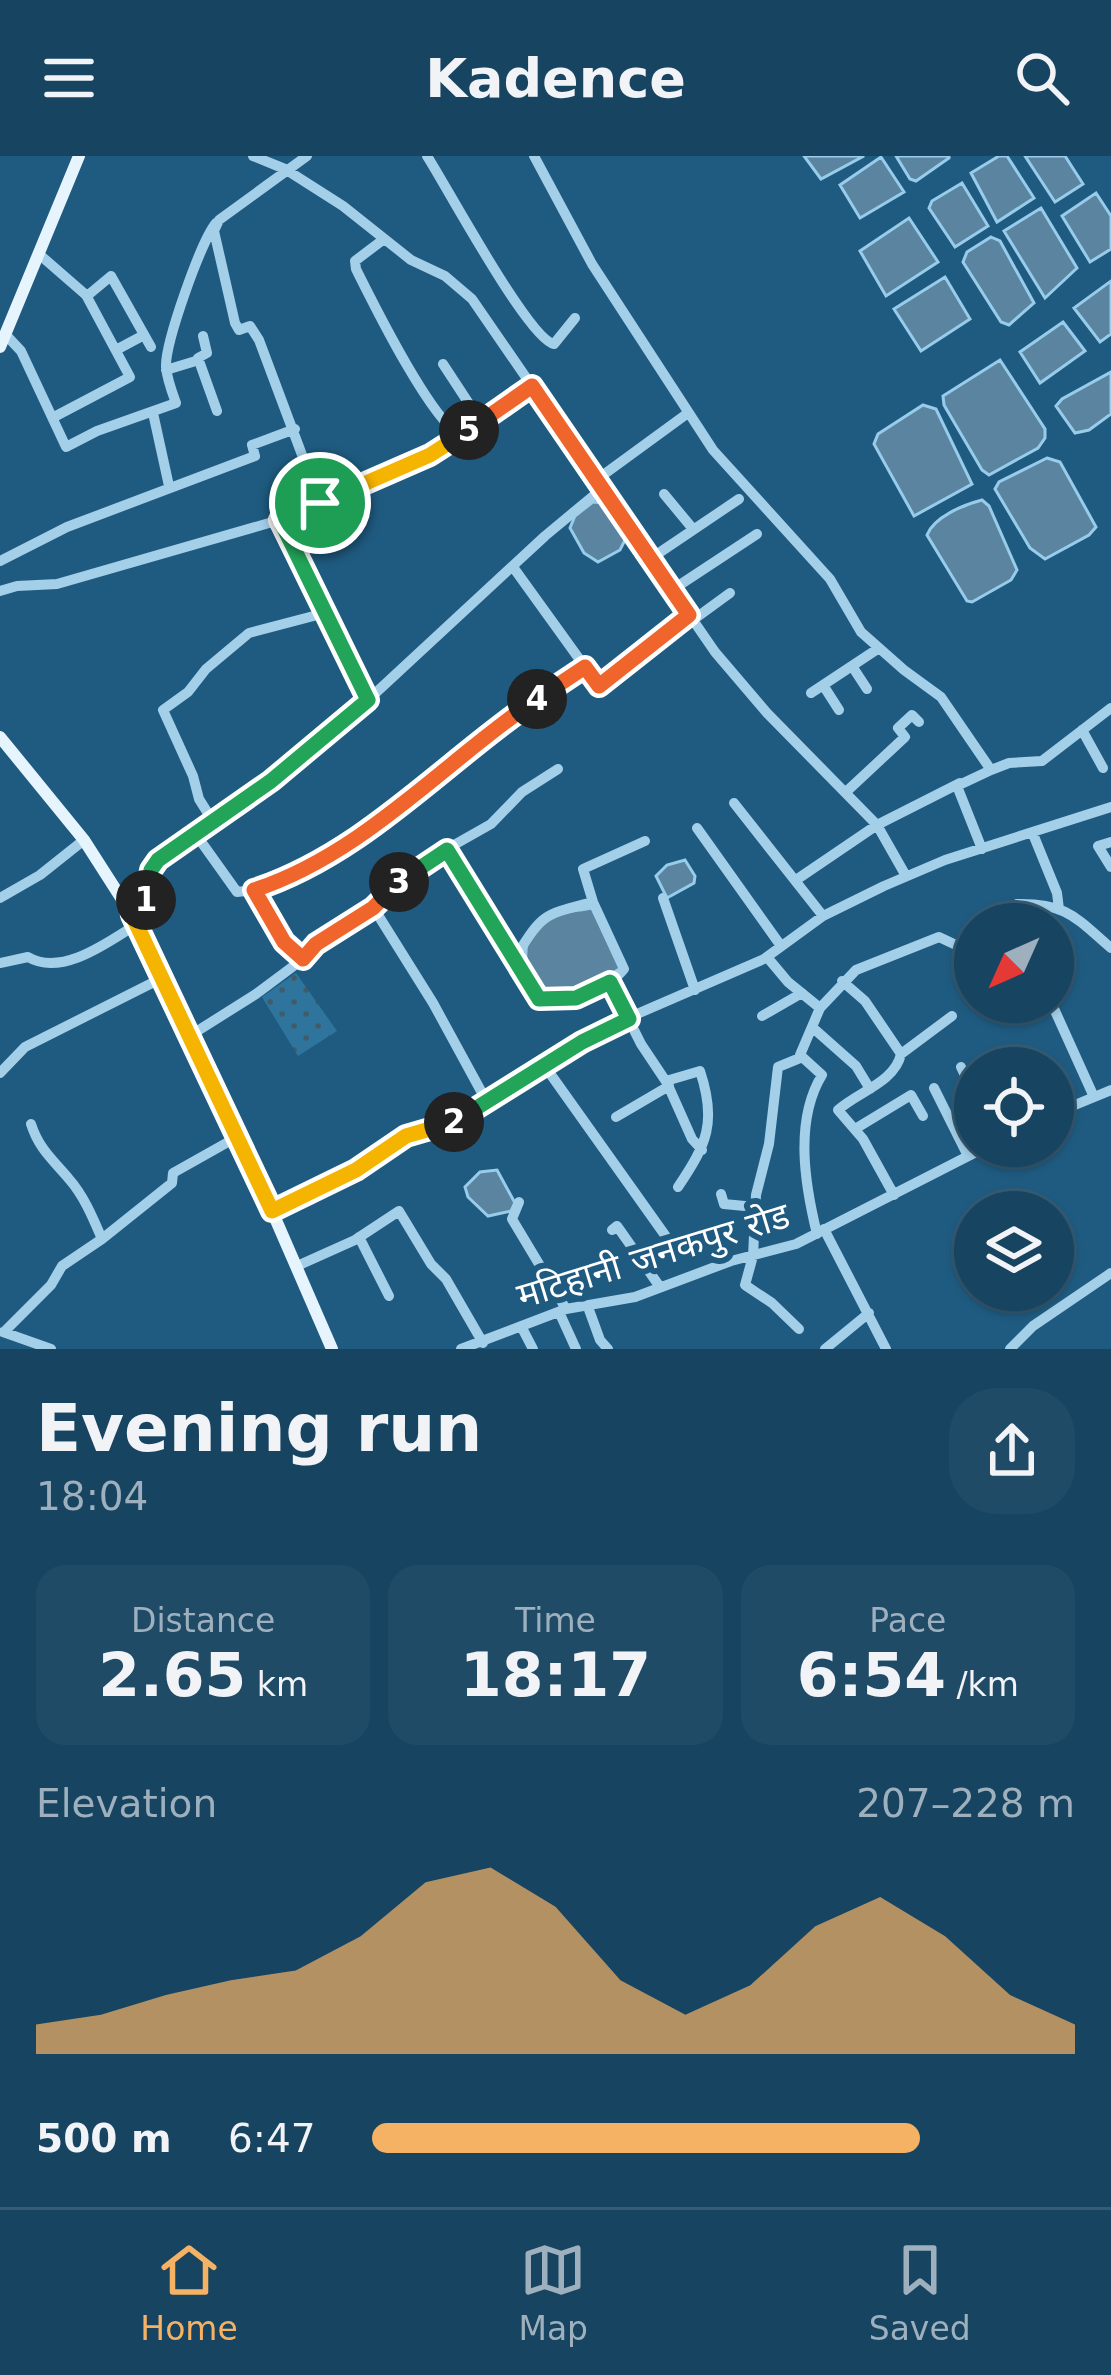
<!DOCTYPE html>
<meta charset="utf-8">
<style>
body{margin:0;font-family:"DejaVu Sans","Noto Sans Devanagari",sans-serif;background:#204b66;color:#f1f3f6;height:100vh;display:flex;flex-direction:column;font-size:45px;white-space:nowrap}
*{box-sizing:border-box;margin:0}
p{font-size:39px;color:#9eb0bd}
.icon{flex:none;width:66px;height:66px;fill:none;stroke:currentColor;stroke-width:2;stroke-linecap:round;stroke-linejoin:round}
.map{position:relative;height:1193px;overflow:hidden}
.drawer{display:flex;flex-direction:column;background:#174460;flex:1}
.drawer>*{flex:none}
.needle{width:78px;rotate:225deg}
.tools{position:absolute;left:954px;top:747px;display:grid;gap:24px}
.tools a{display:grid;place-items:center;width:120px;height:120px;border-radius:50%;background:#174460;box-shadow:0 3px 9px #0004,0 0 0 3px #365c75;font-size:60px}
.pin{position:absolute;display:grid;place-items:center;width:102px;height:102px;color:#fff;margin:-51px;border:6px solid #fff;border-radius:50%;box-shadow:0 3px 12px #0007}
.km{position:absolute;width:60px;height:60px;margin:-30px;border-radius:50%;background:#222;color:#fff;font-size:33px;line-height:60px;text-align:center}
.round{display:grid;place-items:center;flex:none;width:126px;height:126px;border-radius:48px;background:#204b66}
.overview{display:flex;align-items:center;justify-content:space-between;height:204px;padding:0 36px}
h1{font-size:66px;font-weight:700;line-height:90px}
.stats{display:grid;grid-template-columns:repeat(3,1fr);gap:18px;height:204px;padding:12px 36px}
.stats div{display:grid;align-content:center;border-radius:30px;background:#204b66;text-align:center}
.stats b{font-size:60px;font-weight:700}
.stats small{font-size:33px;font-weight:400}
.stats p{font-size:33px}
.chart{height:336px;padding:24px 36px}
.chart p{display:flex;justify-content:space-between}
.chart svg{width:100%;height:216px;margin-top:12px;fill:#f6b264;opacity:.7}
ul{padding:0 36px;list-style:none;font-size:39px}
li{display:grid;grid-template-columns:192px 144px 1fr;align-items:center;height:90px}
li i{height:30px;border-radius:15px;background:#f6b264}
header{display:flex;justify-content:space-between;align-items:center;height:156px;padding:0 36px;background:#174460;font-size:54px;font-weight:700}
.tabs{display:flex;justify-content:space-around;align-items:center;height:168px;border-top:3px solid #365c75;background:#174460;font-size:33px;color:#9eb0bd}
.tabs a{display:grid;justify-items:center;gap:6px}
.tabs .selected{color:#f6b264}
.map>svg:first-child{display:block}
</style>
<header><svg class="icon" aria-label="menu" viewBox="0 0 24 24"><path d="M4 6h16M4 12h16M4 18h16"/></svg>Kadence<svg class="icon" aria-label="search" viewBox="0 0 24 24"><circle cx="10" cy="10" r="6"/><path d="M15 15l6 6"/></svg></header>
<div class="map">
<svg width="1111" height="1193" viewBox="0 0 1111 1193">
<defs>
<pattern id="park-dots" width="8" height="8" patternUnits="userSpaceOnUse" patternTransform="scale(3)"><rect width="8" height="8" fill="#2f749c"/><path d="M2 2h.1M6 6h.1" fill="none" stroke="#405c6c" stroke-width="1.8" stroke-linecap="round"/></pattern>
</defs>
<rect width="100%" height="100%" fill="#1f5b80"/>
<path fill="url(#park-dots)" d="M296 817 337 875 298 900 262 841Z"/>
<path fill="#5a849f" stroke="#97ccea" stroke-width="3" d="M804 0H864L821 23Z
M896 0H949V2L916 25 910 23Z
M999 0H1007L1034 42 997 66 971 17Z
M1025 0H1065L1083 28 1055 46Z
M881 1 904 36 860 62 840 29Z
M962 27 988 70 955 91 929 52 932 45Z
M1096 37 1111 60V93L1090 106 1062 60Z
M1041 52 1077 112 1045 142 1004 75Z
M909 62 938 106 886 140 860 95Z
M991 81 1000 85 1034 147 1009 169 1001 166 963 106 967 96Z
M945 121 970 163 921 195 894 153Z
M1111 125V178L1100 186 1074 152Z
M1063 166 1085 195 1040 227 1020 196Z
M1000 204 1045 273V282L1038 292 989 319 982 314 944 249 943 240Z
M1111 216V258L1089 274 1075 277 1056 250 1062 243Z
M923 249 936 253 972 328 914 360 874 288 878 278Z
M1047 302 1060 306 1096 371 1089 379 1045 403 1030 392 995 333 999 326Z
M982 344 989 350 1017 414 1011 424 972 446 967 445 927 379C934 361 963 349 982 344Z
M593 346 604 347 626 382 620 394 598 406 584 397 570 372 575 360Z
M685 704 695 720 694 727 667 742 656 720 667 709Z
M592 752 621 812 573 840 542 839C523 818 517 781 545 763 556 755 579 755 592 752Z
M497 1014 515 1047 511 1055 488 1060 468 1041 465 1031 480 1016Z"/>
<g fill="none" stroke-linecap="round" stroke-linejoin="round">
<path stroke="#a4cfe8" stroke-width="10" d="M253 0 285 13 343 50 411 104 445 120 472 143 715 496 767 557 877 669 906 720
M307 0 219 64 214 75 235 167 239 174 250 170 259 184 320 347
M427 0C447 31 529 184 554 188L575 162
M534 0 592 108 713 294 830 423 861 476 904 514 941 541 991 614 957 630 982 693
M384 83 355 105 356 113C374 149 430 263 461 280
M40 99 86 139 130 221 54 261
M87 140 111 120 151 191
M6 179 21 195 66 291 97 275 176 247C172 236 167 223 166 211 165 187 201 85 216 67
M203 180 207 197 198 202 217 255
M116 194 144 179
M443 208 481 266
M166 214 199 204
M153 257 169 330
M599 322 688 257
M664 338 693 373
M279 364 368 544 545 380 604 331
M650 403 739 343
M0 405 67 371 255 300 252 289 295 273
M513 411 598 529 689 459
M672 434 757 378
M0 435 17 430 57 428 276 365 431 299 532 230
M693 464 730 437
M852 510 867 533
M823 529 839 554
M811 537 879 492
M1082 574 1103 612
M991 614 1009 607 1042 605 1111 552
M846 636 905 581 898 572 912 559 919 566
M734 647 823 760
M214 667 199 643 193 620 163 554 188 536 206 513 249 477 325 457
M697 672 781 790
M1033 678 1057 737 1059 753
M197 680 237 736 254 734 283 786 303 803
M1111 686 1098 690 1111 711
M447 694 539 843C569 846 605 837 624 813L593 746C540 760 544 757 514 803
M796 724 877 669 960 627
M254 734C348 703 426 630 500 569 527 547 557 530 585 510
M0 742 40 719 84 684
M663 742 695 834
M593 746 583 713 645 685
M373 751 433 847 487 946
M132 759C152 745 144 722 158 704L280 618 368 544
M1010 768V754L1017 748C1067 747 1076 762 1111 792
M767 801 788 826 820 852 856 814 939 781 956 789 975 783
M0 807 28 801C62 821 108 786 137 768
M842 825 865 845 901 898C895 926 858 936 838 954L863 983 894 1039
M610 826 641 888 667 927 692 983 702 994
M1051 846 1094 941
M762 860 802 837
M812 871 856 910 870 933
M191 879 256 838 303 803 316 788 373 751 431 702 491 668 522 636 558 613
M901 898 952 860
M544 909 672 1089
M961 911 975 941
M0 917 25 891 164 821
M666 925 700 915C717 966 707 988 678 1031
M934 932 968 1000
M1053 958 1111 934
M616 961 669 930
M31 968C39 993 53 1004 69 1023 84 1040 93 1062 102 1083L172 1027 173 1017 237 981
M855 973 911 939 923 960
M721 1038 724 1048 755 1051
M519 1046 512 1063 566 1153
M272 1055 356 1014 406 980 451 969 607 871 764 803 823 760 884 730 945 704 1111 651
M824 1073 886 1193
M612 1074 617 1070 660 1131
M817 1078C805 1029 794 965 822 919L800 899 820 852
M359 1081 389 1140
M297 1110 355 1084 399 1055 431 1108 446 1123 483 1187
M588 1151 600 1184 608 1193
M560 1158 576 1193
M521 1170 533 1193
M799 1173 772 1147 745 1129 753 1100 756 1039 769 988 778 911 800 902
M3 1176 51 1193
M4 1176 51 1129 62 1110 102 1083
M461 1193 566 1153 635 1141 731 1105 796 1088 988 990
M825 1193 869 1157
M1010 1193 1033 1170 1111 1117"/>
<path stroke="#e6f4fe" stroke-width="12" d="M0 191 79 0
M0 581 84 684 132 759 272 1055 332 1193"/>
</g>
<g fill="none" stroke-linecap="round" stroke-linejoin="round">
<g stroke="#fff" stroke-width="24">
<path id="split-1" d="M146 744 151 714 158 704 271 625 368 544 280 364 320 347"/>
</g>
<g stroke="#fff" stroke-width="24">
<path id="split-2" d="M146 744 132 759 272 1055 356 1014 406 980 454 966"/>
</g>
<g stroke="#fff" stroke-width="24">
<path id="split-3" d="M399 726 447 694 539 843 576 842 610 826 629 863 582 886 454 966"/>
</g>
<g stroke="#fff" stroke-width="24">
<path id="split-4" d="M399 726 373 752 316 788 303 803 284 786 254 734C364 698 444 606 537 543"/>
</g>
<g stroke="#fff" stroke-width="24">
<path id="split-5" d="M469 274 532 230 689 459 599 530 585 511 537 543"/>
</g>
<g stroke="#fff" stroke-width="24">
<path id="split-6" d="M320 347 430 299 469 274"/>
</g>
<use href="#split-1" stroke="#22a559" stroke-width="15"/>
<use href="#split-2" stroke="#f5b400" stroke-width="15"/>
<use href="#split-3" stroke="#22a559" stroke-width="15"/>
<use href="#split-4" stroke="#f0652b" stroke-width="15"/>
<use href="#split-5" stroke="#f0652b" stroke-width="15"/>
<use href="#split-6" stroke="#f5b400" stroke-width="15"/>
</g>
<g text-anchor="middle" stroke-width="12" stroke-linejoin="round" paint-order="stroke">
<g font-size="36" fill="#fff" stroke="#1f5b80">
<text transform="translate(653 1099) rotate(-17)" y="13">मटिहानी जनकपुर रोड</text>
</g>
</g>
</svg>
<div class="tools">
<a><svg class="needle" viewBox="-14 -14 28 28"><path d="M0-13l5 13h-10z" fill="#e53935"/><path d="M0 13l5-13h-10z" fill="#9eb0bd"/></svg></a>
<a><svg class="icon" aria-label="locate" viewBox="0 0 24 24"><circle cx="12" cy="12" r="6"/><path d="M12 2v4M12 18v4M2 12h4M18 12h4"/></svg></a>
<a><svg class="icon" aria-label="layers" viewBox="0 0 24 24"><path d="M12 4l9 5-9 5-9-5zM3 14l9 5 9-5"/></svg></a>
</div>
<div class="pin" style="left:320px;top:347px;background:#1e9e55"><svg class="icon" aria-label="arrive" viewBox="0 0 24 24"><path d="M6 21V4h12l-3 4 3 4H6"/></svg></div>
<b class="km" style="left:146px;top:744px">1</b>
<b class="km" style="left:454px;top:966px">2</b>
<b class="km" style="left:399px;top:726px">3</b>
<b class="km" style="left:537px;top:543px">4</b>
<b class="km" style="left:469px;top:274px">5</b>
</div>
<section class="drawer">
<div class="overview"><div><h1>Evening run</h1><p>18:04</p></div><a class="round"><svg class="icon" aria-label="share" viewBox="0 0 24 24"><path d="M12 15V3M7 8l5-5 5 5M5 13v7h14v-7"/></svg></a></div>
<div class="stats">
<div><p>Distance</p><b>2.65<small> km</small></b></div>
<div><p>Time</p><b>18:17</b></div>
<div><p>Pace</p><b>6:54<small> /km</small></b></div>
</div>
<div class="chart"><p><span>Elevation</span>207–228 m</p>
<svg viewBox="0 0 160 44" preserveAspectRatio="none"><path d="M0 44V38L10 36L20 32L30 29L40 27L50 20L60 9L70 6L80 14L90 29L100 36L110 30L120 18L130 12L140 20L150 32L160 38V44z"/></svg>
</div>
<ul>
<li><b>500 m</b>6:47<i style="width:78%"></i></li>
</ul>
</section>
<nav class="tabs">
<a class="selected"><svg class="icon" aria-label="home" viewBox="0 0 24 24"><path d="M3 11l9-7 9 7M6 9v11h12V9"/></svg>Home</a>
<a><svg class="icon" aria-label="map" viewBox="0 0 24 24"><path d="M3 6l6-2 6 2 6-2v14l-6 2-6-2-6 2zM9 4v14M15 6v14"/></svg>Map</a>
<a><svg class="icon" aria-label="saved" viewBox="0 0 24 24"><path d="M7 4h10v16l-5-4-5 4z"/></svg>Saved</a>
</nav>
